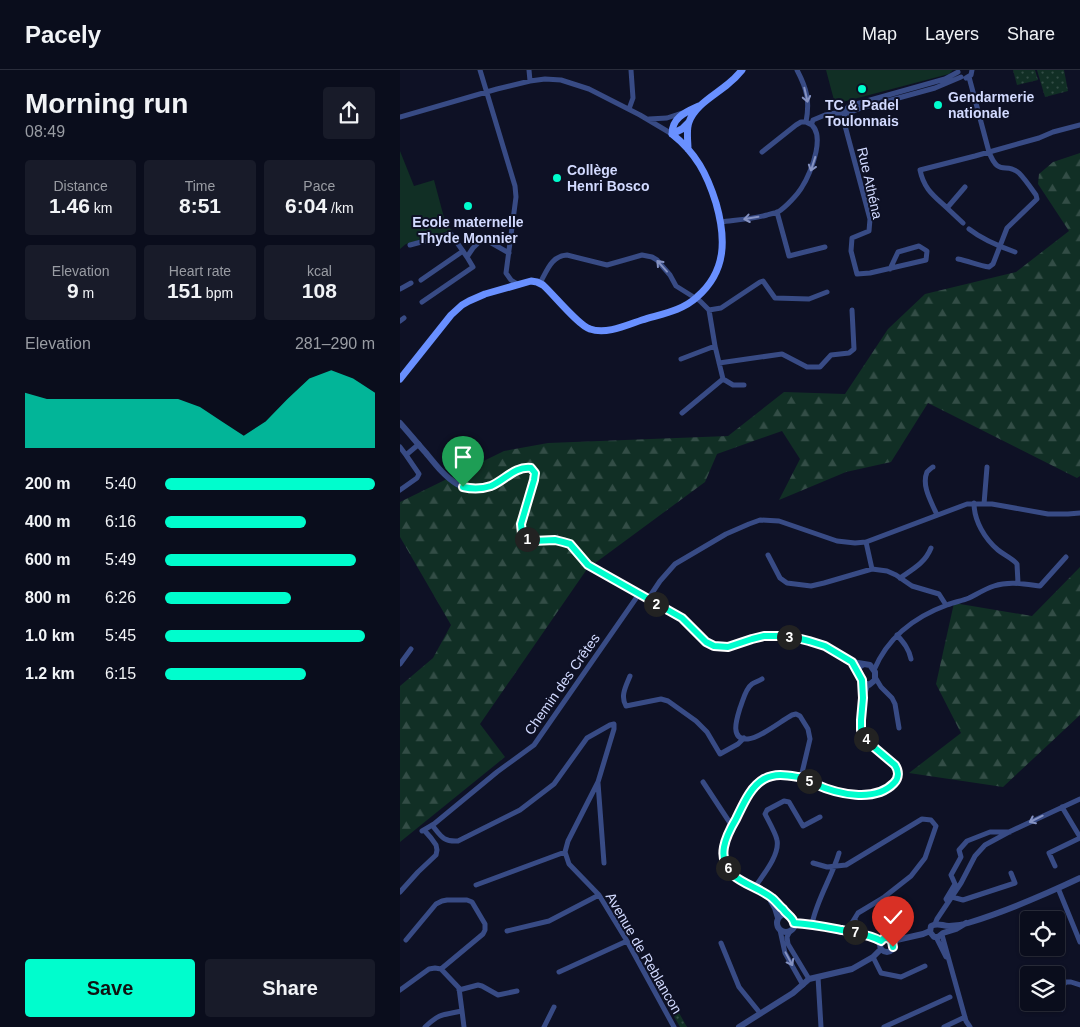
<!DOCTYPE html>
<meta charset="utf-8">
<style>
body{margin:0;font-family:Helvetica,sans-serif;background:#181b29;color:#f1f3f6;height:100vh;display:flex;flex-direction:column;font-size:19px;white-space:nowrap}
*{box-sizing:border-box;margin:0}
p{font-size:16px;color:#999ca3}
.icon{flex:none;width:28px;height:28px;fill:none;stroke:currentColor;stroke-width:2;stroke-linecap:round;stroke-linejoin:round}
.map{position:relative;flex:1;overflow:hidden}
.side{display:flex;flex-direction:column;background:#0a0d1c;width:400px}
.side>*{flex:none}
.fabs{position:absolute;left:620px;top:841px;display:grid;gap:10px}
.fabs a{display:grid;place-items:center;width:45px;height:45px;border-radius:5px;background:#0a0d1c;box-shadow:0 1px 4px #0004,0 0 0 1px #2a2d3b;font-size:25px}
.pin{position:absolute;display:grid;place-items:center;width:42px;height:42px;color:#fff;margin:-51px -21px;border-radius:50% 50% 50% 0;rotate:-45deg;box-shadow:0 0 5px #0007}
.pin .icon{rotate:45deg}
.km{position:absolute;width:25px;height:25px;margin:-12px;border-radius:50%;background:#222;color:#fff;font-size:14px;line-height:25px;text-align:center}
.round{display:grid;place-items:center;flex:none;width:52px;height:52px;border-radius:5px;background:#181b29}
.head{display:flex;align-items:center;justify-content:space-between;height:85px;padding:0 25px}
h1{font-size:28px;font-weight:800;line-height:38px}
.stats{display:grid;grid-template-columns:repeat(3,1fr);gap:8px;height:85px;padding:5px 25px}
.stats div{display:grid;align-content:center;border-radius:5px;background:#181b29;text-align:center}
.stats b{font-size:21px;font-weight:800}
.stats small{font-size:14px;font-weight:400}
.stats p{font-size:14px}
.chart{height:140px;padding:10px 25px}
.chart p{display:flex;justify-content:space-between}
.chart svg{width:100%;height:90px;margin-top:5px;fill:#00fdcd;opacity:.7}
.button{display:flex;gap:10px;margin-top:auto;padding:10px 25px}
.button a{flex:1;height:58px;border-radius:5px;background:#00fdcd;color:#111;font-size:20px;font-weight:800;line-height:58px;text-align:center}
.button a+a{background:#181b29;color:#f1f3f6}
ul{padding:0 25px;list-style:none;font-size:16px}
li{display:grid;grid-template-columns:80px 60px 1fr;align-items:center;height:38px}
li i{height:12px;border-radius:6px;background:#00fdcd}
header{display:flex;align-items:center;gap:30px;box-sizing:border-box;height:70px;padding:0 25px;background:#0a0d1c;border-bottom:1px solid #2a2d3b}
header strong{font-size:24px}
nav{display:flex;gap:28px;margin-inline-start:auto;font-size:18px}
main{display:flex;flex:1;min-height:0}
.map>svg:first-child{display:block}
</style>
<header>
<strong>Pacely</strong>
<nav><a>Map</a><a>Layers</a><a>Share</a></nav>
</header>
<main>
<section class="side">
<div class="head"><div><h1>Morning run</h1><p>08:49</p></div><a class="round"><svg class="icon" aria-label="share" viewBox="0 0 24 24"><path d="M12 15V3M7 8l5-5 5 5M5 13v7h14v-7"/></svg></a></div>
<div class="stats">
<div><p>Distance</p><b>1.46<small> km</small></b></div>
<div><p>Time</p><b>8:51</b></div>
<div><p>Pace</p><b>6:04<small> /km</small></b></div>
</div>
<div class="stats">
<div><p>Elevation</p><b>9<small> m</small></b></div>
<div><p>Heart rate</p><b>151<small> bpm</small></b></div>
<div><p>kcal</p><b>108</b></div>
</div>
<div class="chart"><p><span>Elevation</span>281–290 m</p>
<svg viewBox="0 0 160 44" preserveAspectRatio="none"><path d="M0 44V17L10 20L20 20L30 20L40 20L50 20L60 20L70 20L80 24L90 31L100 38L110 31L120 20L130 10L140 6L150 10L160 17V44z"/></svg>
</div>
<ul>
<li><b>200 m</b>5:40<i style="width:100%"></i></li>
<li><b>400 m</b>6:16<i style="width:67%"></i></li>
<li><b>600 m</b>5:49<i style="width:91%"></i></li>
<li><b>800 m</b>6:26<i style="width:60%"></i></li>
<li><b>1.0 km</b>5:45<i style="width:95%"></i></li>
<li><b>1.2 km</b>6:15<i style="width:67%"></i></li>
</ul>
<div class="button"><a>Save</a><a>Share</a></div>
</section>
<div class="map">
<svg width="680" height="957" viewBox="0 0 680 957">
<defs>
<pattern id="forest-firs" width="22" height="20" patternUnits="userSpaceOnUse" patternTransform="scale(1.25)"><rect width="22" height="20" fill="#112f25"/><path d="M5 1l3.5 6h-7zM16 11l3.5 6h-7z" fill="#334d46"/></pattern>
<pattern id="park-dots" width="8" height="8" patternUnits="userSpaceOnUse" patternTransform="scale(1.25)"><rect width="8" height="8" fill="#112f25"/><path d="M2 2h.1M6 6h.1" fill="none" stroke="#334d46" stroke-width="1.8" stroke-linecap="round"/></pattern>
</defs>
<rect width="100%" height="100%" fill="#0e1125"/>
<path fill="url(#forest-firs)" d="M680 83V406L677 408 528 333 491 392 446 402 379 430 400 389 382 361 317 384 305 412 187 499 80 654 105 687 0 772V616L33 588 51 555 0 467V432L104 381 148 373 328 366 384 322 445 324 488 259 525 224 616 202 669 161 638 114 639 104 653 92Z
M680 497V645L603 717 509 703 561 663 536 614 554 533 632 546Z"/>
<path fill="url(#park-dots)" d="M613 0H635L638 10 617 15Z
M637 0H664L668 21 645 27Z
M262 913 287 957H280L256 915Z"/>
<path fill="#112f25" d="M426 0H553L549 4 435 34Z
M0 81 14 116 34 110 46 155 52 160 6 174 0 179Z"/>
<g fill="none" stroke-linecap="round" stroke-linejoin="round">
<path stroke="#384b85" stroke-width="5" d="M80 0 115 116 116 127 106 203 111 210 119 215
M129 0 130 11
M397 0C407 19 410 31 406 52
M566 8 571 5 572 0
M229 39 233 28 231 0
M0 47 97 19 130 11 145 9 161 10 189 19 240 45 272 64
M249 49 267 48 282 43
M412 53 413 50 425 45 436 43H449L458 39 535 18 561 7
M362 82 396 55 401 52H406
M547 138C533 125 524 119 520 100L575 86 639 68 653 62 680 55
M377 142 389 186 425 177
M321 152C336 150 352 149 367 145 370 144 375 143 378 142 386 137 398 124 402 117 411 103 429 59 406 52
M563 153 547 138 565 117
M569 159C583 170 598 176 615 182
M10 175 51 164 67 187 73 178 81 170 88 171 109 183
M558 189C569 191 579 196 589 197L593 194 607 158 637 129 636 125C631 118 625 109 619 103 606 91 599 108 589 82L569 7
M490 199 498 182 519 176 527 181 526 190 470 203 457 204 451 181 452 168 469 161 470 149 444 52 445 40 449 36 545 9 558 2
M21 210 63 181
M140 213C147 201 151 186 167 185L207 195 242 185 252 187 257 190 270 205 276 216 300 231 309 240 315 276 323 309 282 343
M0 219 11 213
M22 232 73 197 67 187
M309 240 321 238 360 212 363 211 375 228 409 229 427 222
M0 251 4 248
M281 289 315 276
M319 293 382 284 407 297H420L431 285 449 283 454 279 452 240
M323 309 333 315H344
M0 377 6 385 19 374
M533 397C532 397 528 401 527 402 521 416 532 433 537 445
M0 420 17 408 19 404 6 385
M574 433C574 451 585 469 598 480 604 485 612 488 617 494L618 513
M584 434 587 397
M466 472 472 499
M368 485 380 508 387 513 411 516 424 513 472 499 487 501 496 505 512 516 539 524 546 535
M500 508C513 499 525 493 531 478
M248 529 260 511 275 494 326 464 349 454 360 450 379 451 437 471 455 473 466 472 567 434H592L648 444H668L680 443
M497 565C504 573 509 579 511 589
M0 594 11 579
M474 600C488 567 514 547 547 535 554 532 562 531 569 528 577 524 585 519 594 516 609 511 624 514 640 516L666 487
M230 606C226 616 220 626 226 636L261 629 268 631 296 651 307 662 320 684 338 674 344 668
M475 607 481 617 492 628 495 634 499 658
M362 609C359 611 355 612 352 614 345 619 343 631 340 638 337 648 329 670 348 669 360 668 381 651 392 645L396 644 400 646 408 659 410 669 401 707
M303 712 332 756
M198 713 204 793
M662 737 680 767
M32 755C41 766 43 772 58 771L120 740 154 714 187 668 210 655 214 654V659L198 712 168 771 165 782 169 794 199 825 227 871 274 957
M22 761 34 754 97 702 134 675 239 524
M413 793 427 797 446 795 522 749 531 750 536 756 525 788 511 806 483 828 458 843 447 861
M655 796 649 783 680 768
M76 815 165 782
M355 817C363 805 380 785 377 770 376 764 368 750 365 744L367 740 384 731 389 732 403 756 420 747
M658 818 680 872
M0 822 18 802 36 785 37 780 36 775 31 768 24 760
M552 827 563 830 615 813 611 803
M548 832 546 829 555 814 551 805 561 787 559 780 567 771 590 762H610
M455 849 458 863
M412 854C417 829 432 807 439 783
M535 854 537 849 561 813 575 786 585 775 609 762 680 729
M380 860 385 883 403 915
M107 861 149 851 199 825
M390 861 387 867 388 874 409 909
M542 865 566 951 570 957
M536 867 546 887
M6 870 36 834 42 831 47 830H67L72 832 85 854V860L83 864 41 899 59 918 62 941C43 945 40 943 25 957
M321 873 339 917 360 943
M473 887 481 903 501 907 525 896
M159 902 227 871
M418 907 421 957
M0 920 29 899 35 898 41 899
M59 920 78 915 82 916 98 925 117 921
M662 939 658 926 664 914 666 912H671L680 915
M62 941 64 957
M144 957 154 937
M484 957 550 927
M544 957 565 947"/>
<path stroke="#384b85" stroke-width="6" d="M0 353C9 363 17 373 26 383 44 405 63 431 96 413 107 407 118 396 131 398L135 403 134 410 121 454 122 464 126 469 132 471 155 470 163 472 169 474 188 495 281 548 306 572 314 576 328 577 352 569 364 566H378L393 567 409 571 425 576 452 592 464 594
M464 594 470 595 475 602V610L469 615 465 613 458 603 459 597Z
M371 831 375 838 378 848
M377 853a9 9 0 1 1 18 0a9 9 0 1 1-18 0Z
M387 845C382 839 378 833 372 828 357 816 335 812 326 795 318 781 327 764 334 752 344 734 353 709 375 705 383 704 394 705 402 707 406 709 411 712 415 714 434 723 454 728 474 723 482 721 489 718 494 713 499 708 498 701 495 695L469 673 461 661V650L463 628 467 615
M394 853C411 854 426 857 442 860 455 863 469 864 481 871
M566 853 556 859 543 863 538 867H534L530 862 531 856C538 852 542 856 549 856 556 856 562 855 568 853 607 841 644 825 680 808
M480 875a7 7 0 1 1 14 0a7 7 0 1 1-14 0Z
M492 871 523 864 530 861
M339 957 393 923 409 909 452 899 473 887 481 879"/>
<path stroke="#6990ff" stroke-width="7" d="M272 64C272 47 286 42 299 36
M272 64 282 59 289 52
M288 79C288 71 286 60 289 52 295 35 315 25 328 14 333 10 338 5 342 0
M0 309 51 245 62 235 69 231 85 224 131 211 137 212 143 215C154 225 179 256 190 259 206 265 227 255 242 250 261 244 282 241 297 227 327 201 326 168 316 133 307 104 296 83 272 64"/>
</g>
<defs><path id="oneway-shaft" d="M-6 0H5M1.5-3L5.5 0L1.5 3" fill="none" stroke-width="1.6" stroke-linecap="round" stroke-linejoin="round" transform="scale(1.25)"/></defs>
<g stroke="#8592c2">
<use href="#oneway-shaft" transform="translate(406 25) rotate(77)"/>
<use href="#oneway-shaft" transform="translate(413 94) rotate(108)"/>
<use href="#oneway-shaft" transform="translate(351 148) rotate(171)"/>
<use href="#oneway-shaft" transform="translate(262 196) rotate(-132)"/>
<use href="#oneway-shaft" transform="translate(636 749) rotate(154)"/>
<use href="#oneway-shaft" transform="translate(389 889) rotate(62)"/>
</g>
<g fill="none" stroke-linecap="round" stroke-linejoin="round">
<g stroke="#fff" stroke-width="10">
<path id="route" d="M63 417C72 419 82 419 91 416 105 410 115 396 131 398L135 403 134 410 121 454 122 464 126 469 132 471 155 470 163 472 170 474 188 495 282 548 306 572 314 576 328 577 352 569 364 566H378L393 567 409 571 425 576 452 592 462 610 463 628 461 650V660L469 673 495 695C499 701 499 708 494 713 475 733 437 724 415 714 409 712 404 708 398 707 386 705 375 703 364 709 350 717 343 735 336 749 326 766 315 788 333 805 343 814 361 819 372 828 376 831 379 836 383 839 387 845 393 847 394 853 411 854 426 857 442 860 455 863 469 864 481 871L484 868H488L492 871 493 877"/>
</g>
<use href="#route" stroke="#00fdcd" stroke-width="6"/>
</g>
<g fill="#00fdcd" stroke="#0e1125" stroke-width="2">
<circle cx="462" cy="19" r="5"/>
<circle cx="538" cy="35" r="5"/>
<circle cx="157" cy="108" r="5"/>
<circle cx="68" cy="136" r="5"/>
</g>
<g text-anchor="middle" stroke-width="4" stroke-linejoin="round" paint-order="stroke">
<g font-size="14" font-weight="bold" fill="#d2daff" stroke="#0e1125" text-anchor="start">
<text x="548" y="32">Gendarmerie<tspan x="548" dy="16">nationale</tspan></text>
<text x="462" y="40" text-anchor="middle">TC &amp; Padel<tspan x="462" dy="16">Toulonnais</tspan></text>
<text x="167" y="105">Collège<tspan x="167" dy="16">Henri Bosco</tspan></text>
<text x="68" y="157" text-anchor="middle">Ecole maternelle<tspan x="68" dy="16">Thyde Monnier</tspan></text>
</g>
<g font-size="14" fill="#d2daff" stroke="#0e1125">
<text transform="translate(470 113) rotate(77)" y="5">Rue Athéna</text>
<text transform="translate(162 614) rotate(-55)" y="5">Chemin des Crêtes</text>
<text transform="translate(244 883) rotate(60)" y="5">Avenue de Reblancon</text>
</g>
</g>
</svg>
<div class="fabs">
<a><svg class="icon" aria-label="locate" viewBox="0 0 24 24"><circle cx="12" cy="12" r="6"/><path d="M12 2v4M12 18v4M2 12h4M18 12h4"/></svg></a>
<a><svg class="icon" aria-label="layers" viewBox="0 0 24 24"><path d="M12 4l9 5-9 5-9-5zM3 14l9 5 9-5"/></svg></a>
</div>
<div class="pin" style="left:63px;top:417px;background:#1e9e55"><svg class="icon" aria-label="arrive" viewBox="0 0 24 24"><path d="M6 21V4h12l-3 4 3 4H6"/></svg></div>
<div class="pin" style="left:493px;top:877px;background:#d93025"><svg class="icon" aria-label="check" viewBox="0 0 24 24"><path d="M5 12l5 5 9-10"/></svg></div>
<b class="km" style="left:127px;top:469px">1</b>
<b class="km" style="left:256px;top:534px">2</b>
<b class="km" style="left:389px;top:567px">3</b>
<b class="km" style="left:466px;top:669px">4</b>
<b class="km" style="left:409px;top:711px">5</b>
<b class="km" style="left:328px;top:798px">6</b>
<b class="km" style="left:455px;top:862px">7</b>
</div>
</main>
